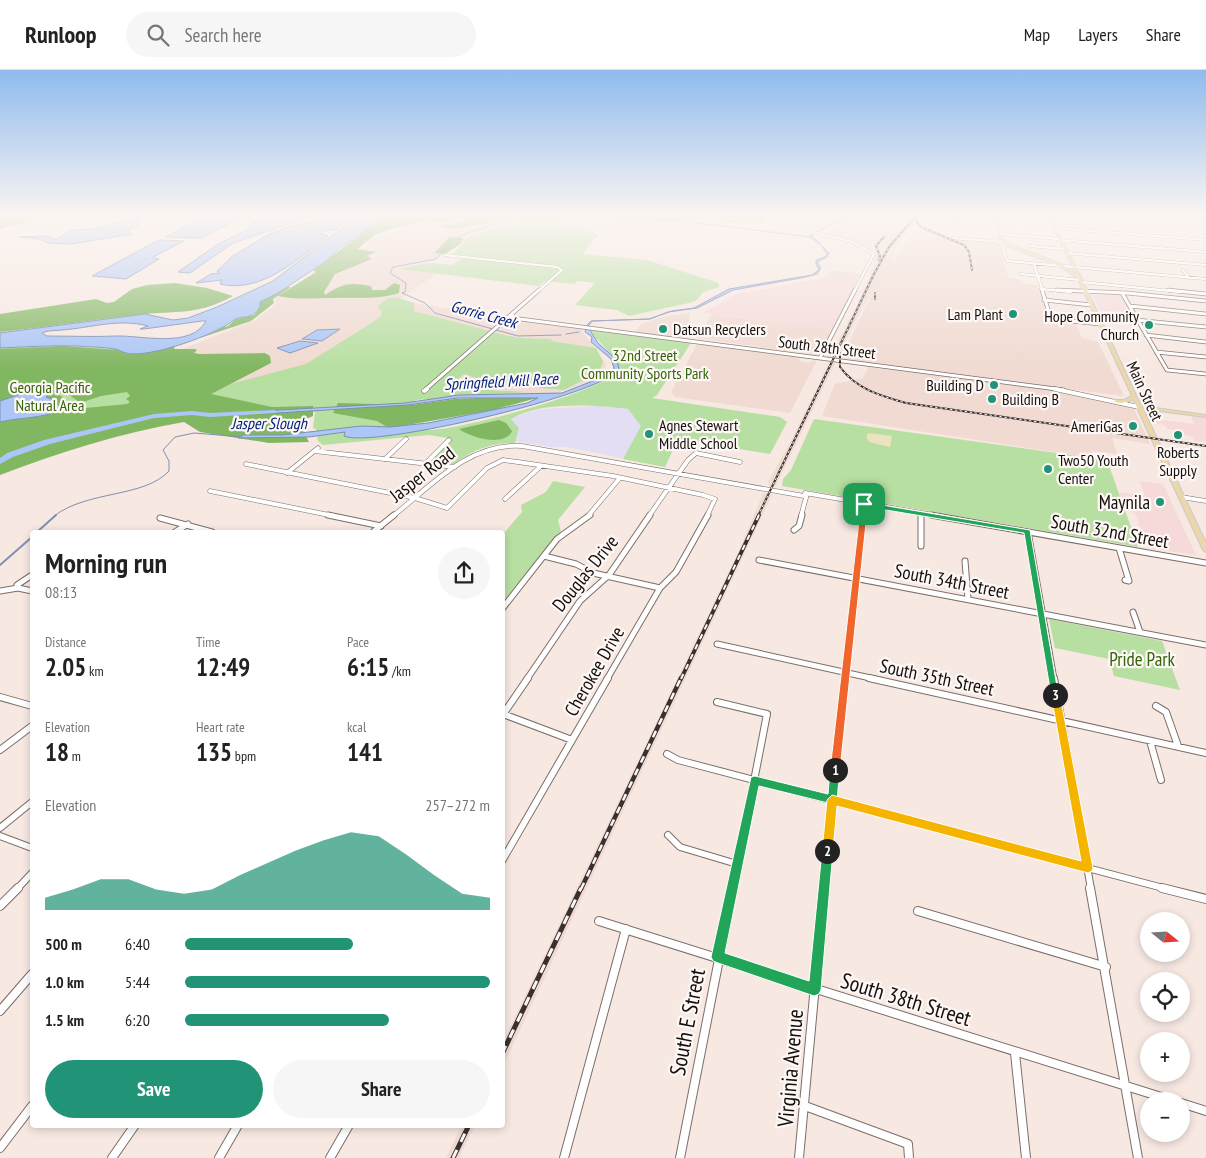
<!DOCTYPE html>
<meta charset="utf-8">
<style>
body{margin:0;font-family:"PT Sans Narrow",sans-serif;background:#f6f6f6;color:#222;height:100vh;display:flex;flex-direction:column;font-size:19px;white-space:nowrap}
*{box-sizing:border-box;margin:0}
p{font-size:16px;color:#767676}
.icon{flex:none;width:28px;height:28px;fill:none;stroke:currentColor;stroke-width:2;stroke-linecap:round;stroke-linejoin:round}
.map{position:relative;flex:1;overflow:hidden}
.details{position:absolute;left:30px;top:460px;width:475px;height:598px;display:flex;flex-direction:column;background:#fff;border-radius:5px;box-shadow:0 2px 8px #0003}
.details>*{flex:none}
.needle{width:32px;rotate:108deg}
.controls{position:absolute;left:1140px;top:842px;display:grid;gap:10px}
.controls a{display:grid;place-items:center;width:50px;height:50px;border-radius:50%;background:#fff;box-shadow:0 2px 8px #0003;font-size:25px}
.pin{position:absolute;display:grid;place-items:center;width:42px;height:42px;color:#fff;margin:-21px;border-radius:10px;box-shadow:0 2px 8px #0006}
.km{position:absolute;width:25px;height:25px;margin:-12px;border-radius:50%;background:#222;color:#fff;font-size:14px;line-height:25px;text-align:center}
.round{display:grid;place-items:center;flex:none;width:52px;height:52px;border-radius:26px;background:#f6f6f6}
.overview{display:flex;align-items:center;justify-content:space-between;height:85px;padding:0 15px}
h1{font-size:28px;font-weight:600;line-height:38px}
.metrics{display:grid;grid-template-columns:repeat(3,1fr);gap:8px;height:85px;padding:5px 15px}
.metrics div{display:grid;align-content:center}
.metrics b{font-size:25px;font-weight:600}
.metrics small{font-size:14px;font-weight:400}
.metrics p{font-size:14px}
.chart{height:140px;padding:10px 15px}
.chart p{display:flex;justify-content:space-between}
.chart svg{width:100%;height:90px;margin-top:5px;fill:#219376;opacity:.7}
.primary-button{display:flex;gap:10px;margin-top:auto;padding:10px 15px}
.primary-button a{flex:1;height:58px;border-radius:30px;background:#219376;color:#fff;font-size:20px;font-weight:600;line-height:58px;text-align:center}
.primary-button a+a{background:#f6f6f6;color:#222}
ul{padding:0 15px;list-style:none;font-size:16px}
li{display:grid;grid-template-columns:80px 60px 1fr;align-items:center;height:38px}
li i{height:12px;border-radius:6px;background:#219376}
header{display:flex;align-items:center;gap:30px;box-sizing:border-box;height:70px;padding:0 25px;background:#fff;border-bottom:1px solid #e0e0e0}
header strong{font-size:24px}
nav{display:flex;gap:28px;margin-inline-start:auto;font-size:18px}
.search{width:350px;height:45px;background:#f6f6f6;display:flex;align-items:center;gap:12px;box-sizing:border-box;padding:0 18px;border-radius:28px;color:#767676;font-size:19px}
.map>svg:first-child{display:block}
</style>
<header>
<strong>Runloop</strong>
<div class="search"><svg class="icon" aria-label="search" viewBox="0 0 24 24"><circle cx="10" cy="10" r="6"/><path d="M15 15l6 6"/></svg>Search here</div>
<nav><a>Map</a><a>Layers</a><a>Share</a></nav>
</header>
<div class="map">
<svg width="1206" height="1088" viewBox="0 0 1206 1088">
<rect width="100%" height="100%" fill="#f7e8e2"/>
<path fill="#f5dad9" d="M824 208 857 211 833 259 702 243 737 224Z
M1109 224 1121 225 1131 243 1099 240 1092 225Z
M1191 346 1206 348V372L1194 371 1192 366 1185 365 1183 361 1167 359 1165 355 1157 354 1155 349 1194 354Z
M1140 411 1163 414 1196 485 1148 478 1135 443 1125 441 1119 422 1145 426Z"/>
<path fill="#f0dad1" d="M854 145H922L897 176 894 184V192L904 175 918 157 962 175 952 168 999 173 1008 208 1019 209 1021 213 1037 215 1049 250 1075 252 1082 268 1098 272 1124 326 843 290 844 282 874 220 858 246 843 276 841 289 828 287 827 286 830 284 844 261 848 253 847 250 851 249 871 204 868 202 873 200 875 186 879 181 825 164Z
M434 149 492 155 427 194 447 197 398 230 509 250 581 259 606 295 596 309 557 323 417 328H305L277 333 163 312 180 280 256 250 276 234 275 228 314 203 364 179 369 170Z
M831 200 862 204 857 211 824 208Z
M690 243 687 270 633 264 641 254 662 247Z
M712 244 723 246 833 259 817 285 697 268Z
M697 274 800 287 799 290 806 293 817 290 790 343 675 327 671 322Z
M830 291 835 293 782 403 775 417 769 416 768 412 790 373Z
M868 297 1059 320 1127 336 1134 339 1150 374 1112 368 1117 384 1092 381 1094 388 822 346 835 314 863 308Z
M767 423 772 425 503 996V972L737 485 763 424Z
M462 1055H475L459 1088H446Z"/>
<path fill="#e3def4" d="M598 336 780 347 787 352 770 384 678 369 665 397 567 377H550L516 371 519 358 511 349 512 347 541 339Z"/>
<path fill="#b8dfa2" d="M539 149 588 158 598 165 582 184 647 190 719 213V217L703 222 698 229 693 232 629 246 617 240 575 235 595 213 578 211 574 214 545 211 539 216 399 199 431 193 452 195 466 186 453 184 468 168 501 155Z
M396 227 414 233V241L504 265 519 268 552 269 551 271 596 278 603 291 599 302 564 320 494 314 464 304 449 318 527 322 416 330 390 353C403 355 416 359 428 360 461 360 597 323 619 301 616 285 598 271 587 259L691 273 657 325 652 328 780 347 787 352 770 384 678 369 665 397 623 389 641 356 628 339C595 335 541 331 511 349L519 358 515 373C487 373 469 382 447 399L423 395 447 368 429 365 323 375 318 371 316 359 313 358 315 342 147 353 0 398V278L62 276 118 279 116 293 230 314 306 294 373 252 381 246 382 242 377 237 388 228Z
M814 349 1107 390 1138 477 782 416 783 409 791 400Z
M553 411 585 417 558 450 561 462 503 533V464L522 442 521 435 546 422Z
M1049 549 1162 571 1180 620 1114 606 1109 589 1055 578Z"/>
<path fill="#82b762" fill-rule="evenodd" d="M0 145H38L19 154 0 159Z
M392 145H452L453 147 445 152 426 151 387 160 373 166 358 179 376 182 367 186 372 189 335 204 324 222 325 225C343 213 350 212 371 216L372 220H385L394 213 400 215 399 223C378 230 355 227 333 228 314 228 297 230 278 226L316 202 313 200 371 157 378 149 394 147Z
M476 145 502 146 496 152 451 159 439 156 463 152Z
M599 145H694L706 149 686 147V153Z
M702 145H760L763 151 761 153H734L717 150 739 149Z
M450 167 463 168 462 173 445 184 434 183Z
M175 213 207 218 233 226C197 246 176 240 137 245 91 250 46 257 0 262V244L96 229 107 233 114 232 132 219 147 215Z
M288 217H291L273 229 274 233 251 251 200 268 219 258 228 256 236 249 254 245 260 237 259 232Z
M63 276 118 280 128 284 155 281 175 276 174 279H195L197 280 194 283 199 284 265 283 270 286 271 293 211 324 272 337 313 336V346C304 350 291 351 284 357L303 361 309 372 269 373 200 362 184 352C120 363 61 382 0 405V352C21 347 41 349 61 340L45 327 46 324H23L0 331V279ZM59 317 80 333 101 326 127 322 130 326 126 329 130 332 127 334 75 339 53 319Z
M502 327 537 328 493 340 402 356 387 357 377 351 333 343 338 333 411 335 455 329Z
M499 350 506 353 512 361C505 378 469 367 459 359Z"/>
<path fill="#ece2bd" d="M868 363 892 366 890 377 869 372 866 367Z"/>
<path fill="#abc6f7" stroke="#7e8fb1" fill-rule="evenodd" d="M206 145H232L229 147 240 148 201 168 166 167Z
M268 145H315L233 173 190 203 178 202 218 174 247 160 255 151Z
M334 145H354L336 159 322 162 321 164 328 166C298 189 261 224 220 214L222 210 196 213 211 204 220 203 217 201C223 197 229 188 233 186 247 178 258 170 272 163 294 153 318 152 340 147L332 146Z
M359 145H375L364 161 381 145 398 147 378 148 374 155 341 177 325 192 278 223 260 232V237C249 252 243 244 234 250 217 264 149 289 126 283 122 282 120 280 115 279 103 277 90 277 77 276 51 275 26 277 0 278V263L145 244 173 250 188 248 217 237 273 211ZM202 251H206C191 279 141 265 116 266 93 267 70 266 47 266L42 263C49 260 54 261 62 260 91 258 118 248 148 256L140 259H144Z
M848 145 811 165 829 183 827 187 817 192 821 198 817 204 801 208 733 220 697 238 668 242 650 249 592 251 588 257 598 273 617 290 619 299C606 324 371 379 344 366L345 362 309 367 238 368 242 365H283L361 356 390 357 428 353 527 333 538 328H458L408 335 261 344V341L405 333 459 325 562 323 608 305 614 298 611 289 591 272 592 267 585 262 587 255 591 251 649 249 672 241 694 238 729 219 812 205 819 200 816 194V190L825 187 827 184 822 176 809 166Z
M123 150H136L138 155 128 160 132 164 71 174 49 173 39 169 19 167 46 166 56 170 68 161 100 158Z
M159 170 184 171 155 186 154 188 159 189 126 209 92 206Z
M340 259 322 271 302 269 317 260Z
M300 271 318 273 290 283 277 278Z
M32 323 49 324 46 327 51 329 62 338 61 340C41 349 21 347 0 352V331L18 325Z"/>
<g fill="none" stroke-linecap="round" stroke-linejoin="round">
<path stroke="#7e8fb1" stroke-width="1" d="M553 145 690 152 810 167
M440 184C458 157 490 161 515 145
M440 185 436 189 393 197 390 203 406 213 405 222 402 223 425 233 435 243 518 266 561 265
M566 264 579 262
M54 446C88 420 144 428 169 401V391L163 380 175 367 194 363 243 367"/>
<path stroke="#7e8fb1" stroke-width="2" d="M37 462 56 445
M0 495 32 467"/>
<path fill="#abc6f7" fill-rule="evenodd" d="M274 340 276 341V343L210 347 192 345 154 348 50 374 13 387 0 394V388L7 383 44 370 154 344 192 341 210 343Z"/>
<g stroke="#7b6e69" stroke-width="3">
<path id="minor-far5" d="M1024 145 1048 147
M1090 145 1096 155
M1123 145 1138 164
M1156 145 1170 161
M1188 145 1206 163
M955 152 997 155
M1053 158 1206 170
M813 162 852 172 874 184 854 222
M1000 164 1059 169
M952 168 1004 172
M1059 170 1206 182
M1006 174 1003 177 1007 191 1206 209
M1030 176 1064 179
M1066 183 1206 195
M445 185 557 197 562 200 537 222
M1034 194 1043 222
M1183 200 1189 208
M1020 204 1080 210
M1081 212 1181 222
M1041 219 1071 222"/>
</g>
<g stroke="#7b6e69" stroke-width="4.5">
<path id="minor-far4" d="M1042 220 1051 249 1100 254
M1057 220 1127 223 1206 231
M1168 220 1206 224
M1122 223 1167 300 1206 304
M1044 230 1091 235
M1130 236 1206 244
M512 246 520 249 1064 320
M1096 246 1206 257
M1146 265 1206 272
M1156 282 1206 287
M820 288 855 220
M425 320 539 220"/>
</g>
<g stroke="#7b6e69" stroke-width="5">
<path id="minor-far3" d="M1055 319 1139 337
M424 321 427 319
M314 381 455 397
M385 389 406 369
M427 392 449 370
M246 394 415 428 447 438 487 398 503 390 518 392 613 406 703 425 715 429 707 446
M287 403 318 378
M210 421 334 446
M805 423 939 446
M1181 427 1206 431
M505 429 541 396
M921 444V446
M393 446C431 416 469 372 522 376L804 426 807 424
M588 446 619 409
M649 446 688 390 696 383 740 392
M801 446 807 424
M863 446 864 434"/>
</g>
<g stroke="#7b6e69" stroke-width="7">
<path id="minor-far2" d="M328 445 381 456
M921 445V476
M931 445 1206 493
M160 448 212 462
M794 460 799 456 802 445
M175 462 188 454
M373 462 394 445
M1028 462 1054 609
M1119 478 1129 511 1125 510
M544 486 576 494 593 503 660 518
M759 490 1206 575
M965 491 968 529
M18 518 32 521
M0 521 18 518 17 515 32 505
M502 539 557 469 590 445
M1133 542 1140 562
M717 574 875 609
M527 609 580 531 609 505 650 445
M607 609 660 518 676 502 708 445
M845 609 863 445"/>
</g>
<g stroke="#7b6e69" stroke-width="8">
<path id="minor-far1" d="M869 608 1206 683
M1054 608 1091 819
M0 627 32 636
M717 632 767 644 733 819
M1156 636 1166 642 1178 676
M503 644 572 670
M502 646 528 608
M1150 671 1161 710
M0 680 32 656
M667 684 678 690 1167 819
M0 758 32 732
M668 765 680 777 737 794
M0 766 32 778
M502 791 608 608
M17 819 32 803
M824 819 845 608"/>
</g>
<g stroke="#7b6e69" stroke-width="10">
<path id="minor" d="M1090 818 1138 1088
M1162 818 1206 829
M0 836 18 818
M918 841 1106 897
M599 851 1174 1031
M0 941 32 904
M1015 983 1026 1088
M1181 1033 1206 1041
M805 1036 908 1074 909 1088
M0 1078 32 1036
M112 1088 135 1055
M219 1088 238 1055
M330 1088 349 1055
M564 1088 626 859
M680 1088 733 818
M799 1088 824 818"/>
</g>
<g stroke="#cbcaca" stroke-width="2">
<path id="major" d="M993 145H995L1003 170 1007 173 1063 195 1076 204 1047 145H1049L1079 203 1141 336 1206 345V347L1143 339 1206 473V482L1203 480 1133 329C1127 332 1120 335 1114 331L1116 330H1124L1132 326 1077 207H1075L1061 197 1005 175 1000 170Z
M1179 145 1206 146V148L1180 146Z"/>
</g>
<use href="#minor-far5" stroke="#fff" stroke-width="2.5"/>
<use href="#minor-far4" stroke="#fff" stroke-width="3"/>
<use href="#minor-far3" stroke="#fff" stroke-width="4"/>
<use href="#minor-far2" stroke="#fff" stroke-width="5"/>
<use href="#minor-far1" stroke="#fff" stroke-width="6"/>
<use href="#minor" stroke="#fff" stroke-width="8"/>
<use href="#major" fill="#ecd7aa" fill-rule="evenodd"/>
<g stroke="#38312f" stroke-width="2">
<path id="rail-far3" d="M917 149V153L921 157 964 175 969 182 972 200
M879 190 880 186 876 176 884 167
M875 223V229
M840 283V297C856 319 881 326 906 333L1206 376
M758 446 874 204 889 177 917 145"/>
</g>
<g stroke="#38312f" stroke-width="4">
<path id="rail-far2" d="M681 609 759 445"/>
</g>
<g stroke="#38312f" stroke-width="4.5">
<path id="rail-far1" d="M581 819 681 608"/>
</g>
<g stroke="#38312f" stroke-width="5">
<path id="rail" d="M502 984 581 818
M453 1088 469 1055"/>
</g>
<use href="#rail-far3" stroke="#fdf7f5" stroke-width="1" stroke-dasharray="2.5" stroke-linecap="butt"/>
<use href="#rail-far2" stroke="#fdf7f5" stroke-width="2" stroke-dasharray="5.5" stroke-linecap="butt"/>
<use href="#rail-far1" stroke="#fdf7f5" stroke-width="2.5" stroke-dasharray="7" stroke-linecap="butt"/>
<use href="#rail" stroke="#fdf7f5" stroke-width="3" stroke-dasharray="9" stroke-linecap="butt"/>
</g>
<linearGradient id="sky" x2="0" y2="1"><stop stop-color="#8fbbee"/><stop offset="0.49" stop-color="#fbf5f2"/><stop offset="1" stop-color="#fbf5f2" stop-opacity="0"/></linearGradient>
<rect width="1206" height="297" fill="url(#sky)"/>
<path fill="#f0652b" stroke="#fff" d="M864 432 868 434 840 700 835 704 830 700 861 434Z"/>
<path fill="#22a559" stroke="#fff" d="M835 695 840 700 837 730 832 734 759 716 725 883 809 911 822 781 827 776 831 777 833 781 821 920 819 924 814 926 718 893 713 891 711 887 751 707 755 706 828 724 830 700Z"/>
<path fill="#f5b400" stroke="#fff" d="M1055 622 1060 625 1093 798 1092 801 1088 803 837 736 833 781 827 786 824 785 822 781 827 730 832 725 1081 791 1051 625Z"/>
<path fill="#22a559" stroke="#fff" d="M864 432 1030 460 1059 628 1055 629 1051 625 1024 463 862 436Z"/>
<g fill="#219376" stroke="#fdf7f5" stroke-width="2">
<circle cx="1013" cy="244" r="5"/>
<circle cx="1149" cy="255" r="5"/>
<circle cx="663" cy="259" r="5"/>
<circle cx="994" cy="315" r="5"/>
<circle cx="992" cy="329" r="5"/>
<circle cx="1133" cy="356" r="5"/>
<circle cx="649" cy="364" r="5"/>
<circle cx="1178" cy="365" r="5"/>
<circle cx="1048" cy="399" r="5"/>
<circle cx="1160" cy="432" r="5"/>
</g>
<g text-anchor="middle" stroke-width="4.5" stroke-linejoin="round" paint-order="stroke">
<g font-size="16" font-style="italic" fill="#00237e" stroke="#fdf7f5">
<text transform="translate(484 244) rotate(15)" y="6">Gorrie Creek</text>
<text transform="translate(501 311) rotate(-3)" y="6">Springfield Mill Race</text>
<text x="269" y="359">Jasper Slough</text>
</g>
<g font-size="16" fill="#140f0d" stroke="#fdf7f5" text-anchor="end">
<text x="1003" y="250">Lam Plant</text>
<text x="1139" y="252">Hope Community<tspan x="1139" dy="18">Church</tspan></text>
<text x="673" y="265" text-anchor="start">Datsun Recyclers</text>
<text x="984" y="321">Building D</text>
<text x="1002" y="335" text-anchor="start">Building B</text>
<text x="659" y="361" text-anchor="start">Agnes Stewart<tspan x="659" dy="18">Middle School</tspan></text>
<text x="1123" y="362">AmeriGas</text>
<text x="1178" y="388" text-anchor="middle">Roberts<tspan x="1178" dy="18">Supply</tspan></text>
<text x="1058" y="396" text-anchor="start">Two50 Youth<tspan x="1058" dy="18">Center</tspan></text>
</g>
<g font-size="16" fill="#140f0d" stroke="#fdf7f5">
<text transform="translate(827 277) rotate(7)" y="6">South 28th Street</text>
<text transform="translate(1145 321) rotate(65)" y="6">Main Street</text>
</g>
<g font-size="16" fill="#35640a" stroke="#fdf7f5">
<text x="645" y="291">32nd Street<tspan x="645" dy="18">Community Sports Park</tspan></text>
<text x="50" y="323">Georgia Pacific<tspan x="50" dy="18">Natural Area</tspan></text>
</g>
<g font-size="19" fill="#140f0d" stroke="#fdf7f5">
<text transform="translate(422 404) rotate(-38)" y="7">Jasper Road</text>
<text transform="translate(1110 461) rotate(10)" y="7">South 32nd Street</text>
<text transform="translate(585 503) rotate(-51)" y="7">Douglas Drive</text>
<text transform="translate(952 511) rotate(11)" y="7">South 34th Street</text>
<text transform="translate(594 601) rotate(-60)" y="7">Cherokee Drive</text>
<text transform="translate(937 607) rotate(12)" y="7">South 35th Street</text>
</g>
<g font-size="19" fill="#140f0d" stroke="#fdf7f5" text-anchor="end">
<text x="1150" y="439">Maynila</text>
</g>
<g font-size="19" fill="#35640a" stroke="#fdf7f5">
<text x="1142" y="596">Pride Park</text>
</g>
<g font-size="22" fill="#140f0d" stroke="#fdf7f5">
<text transform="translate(906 929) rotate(17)" y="8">South 38th Street</text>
<text transform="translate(687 952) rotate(-79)" y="8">South E Street</text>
<text transform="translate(790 998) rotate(-85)" y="8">Virginia Avenue</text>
</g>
</g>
</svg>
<div class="controls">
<a><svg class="needle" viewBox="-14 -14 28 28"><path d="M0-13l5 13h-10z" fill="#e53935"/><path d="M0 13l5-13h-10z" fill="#767676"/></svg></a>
<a><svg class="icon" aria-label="locate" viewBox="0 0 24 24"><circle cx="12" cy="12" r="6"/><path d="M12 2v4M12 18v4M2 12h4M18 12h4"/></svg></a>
<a>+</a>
<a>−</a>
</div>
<div class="pin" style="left:864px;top:434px;background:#1e9e55"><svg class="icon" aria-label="arrive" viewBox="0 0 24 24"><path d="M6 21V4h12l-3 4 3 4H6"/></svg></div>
<b class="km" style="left:835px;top:700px">1</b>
<b class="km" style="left:827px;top:781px">2</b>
<b class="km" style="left:1055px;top:625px">3</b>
<section class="details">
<div class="overview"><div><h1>Morning run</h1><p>08:13</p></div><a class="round"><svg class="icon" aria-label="share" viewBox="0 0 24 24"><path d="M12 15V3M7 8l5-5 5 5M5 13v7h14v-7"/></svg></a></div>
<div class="metrics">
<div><p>Distance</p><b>2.05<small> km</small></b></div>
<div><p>Time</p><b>12:49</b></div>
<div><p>Pace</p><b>6:15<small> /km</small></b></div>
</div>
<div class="metrics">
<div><p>Elevation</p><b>18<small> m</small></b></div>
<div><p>Heart rate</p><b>135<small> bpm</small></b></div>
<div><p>kcal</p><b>141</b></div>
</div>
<div class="chart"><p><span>Elevation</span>257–272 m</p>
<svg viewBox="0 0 160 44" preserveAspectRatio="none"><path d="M0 44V38L10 34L20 29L30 29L40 34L50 36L60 34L70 27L80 21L90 15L100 10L110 6L120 8L130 17L140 27L150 36L160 38V44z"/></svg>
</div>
<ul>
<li><b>500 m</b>6:40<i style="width:55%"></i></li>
<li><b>1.0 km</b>5:44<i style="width:100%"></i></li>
<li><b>1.5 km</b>6:20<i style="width:67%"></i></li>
</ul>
<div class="primary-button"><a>Save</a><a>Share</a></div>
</section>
</div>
